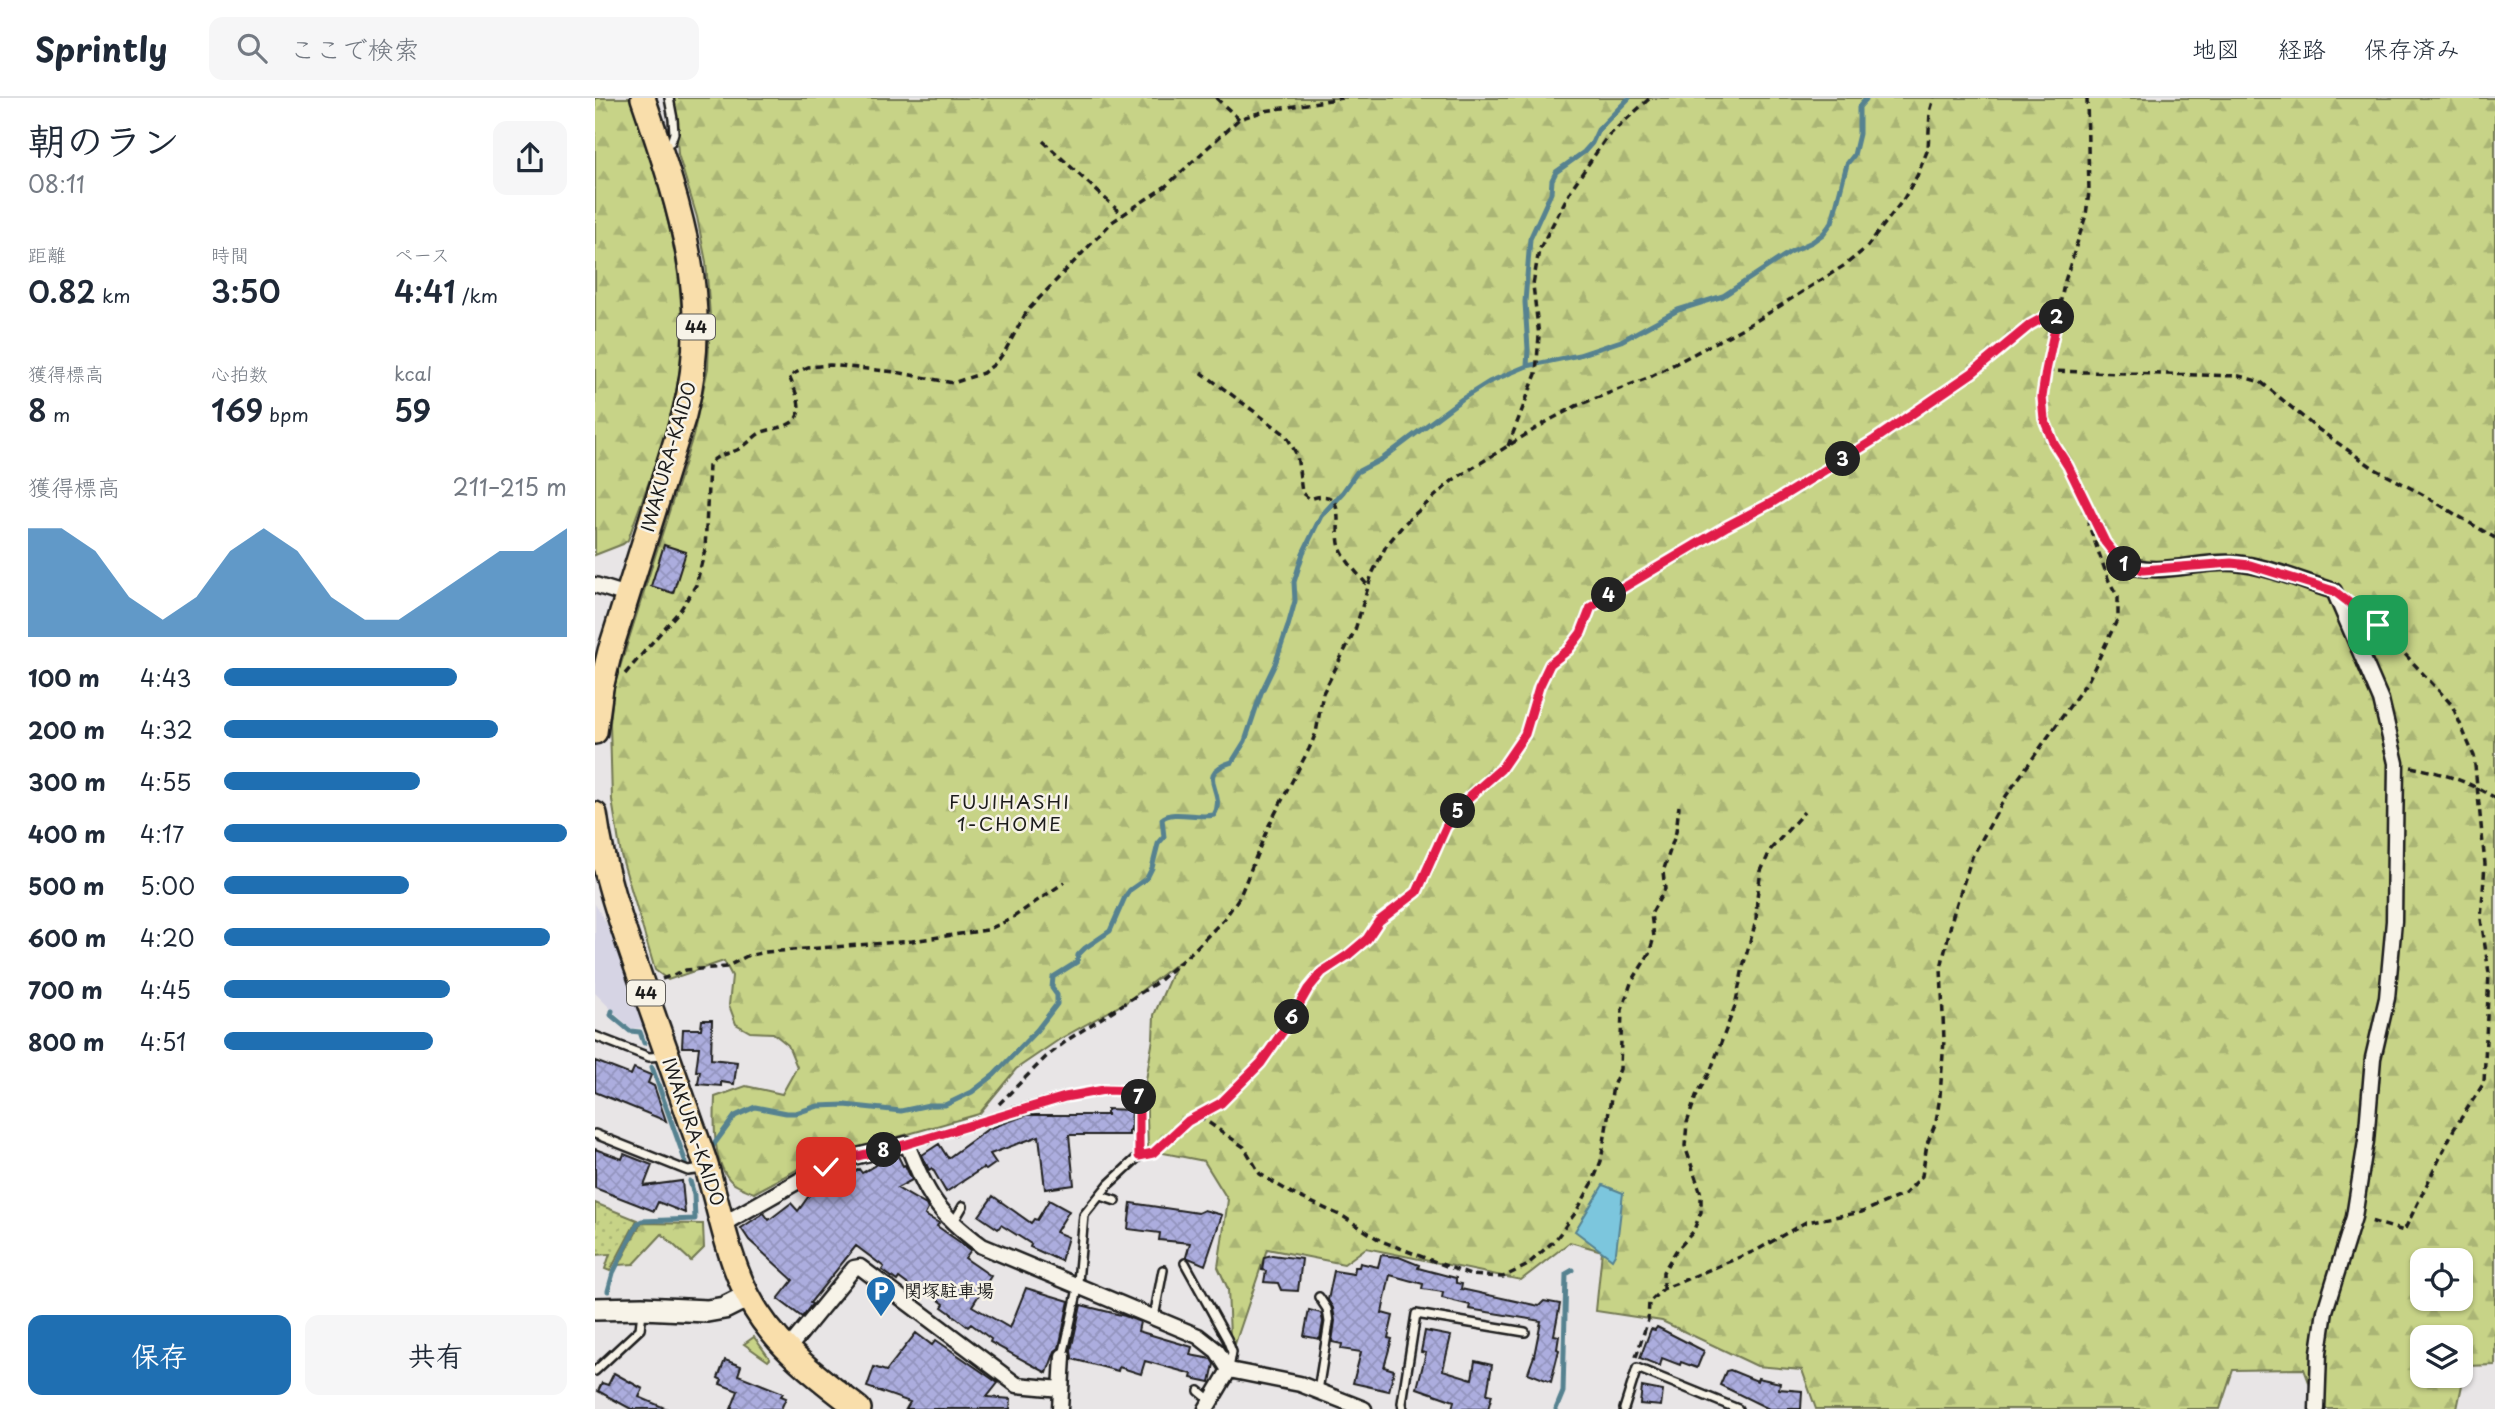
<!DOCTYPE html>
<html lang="ja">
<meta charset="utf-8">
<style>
body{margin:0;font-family:"Playpen Sans","Klee One",sans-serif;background:#f6f6f7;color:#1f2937;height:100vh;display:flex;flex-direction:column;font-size:26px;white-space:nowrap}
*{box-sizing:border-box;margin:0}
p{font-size:23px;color:#747a83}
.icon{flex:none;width:38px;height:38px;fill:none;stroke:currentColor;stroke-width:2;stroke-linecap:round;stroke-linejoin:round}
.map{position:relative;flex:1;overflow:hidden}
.side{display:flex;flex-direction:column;background:#fff;width:595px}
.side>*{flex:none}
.controls{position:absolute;left:1815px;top:1150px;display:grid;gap:14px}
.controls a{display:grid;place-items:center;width:63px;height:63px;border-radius:14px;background:#fff;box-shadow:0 2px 5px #0004;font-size:35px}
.pin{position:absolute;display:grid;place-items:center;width:60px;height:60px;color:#fff;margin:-30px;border-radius:14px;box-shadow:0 4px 10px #0006}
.km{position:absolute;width:35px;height:35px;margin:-18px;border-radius:50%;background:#222;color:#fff;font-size:19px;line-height:35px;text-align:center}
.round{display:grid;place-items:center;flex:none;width:74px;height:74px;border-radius:14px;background:#f6f6f7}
.overview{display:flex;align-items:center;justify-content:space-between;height:119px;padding:0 28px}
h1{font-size:38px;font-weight:600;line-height:52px}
.figures{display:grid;grid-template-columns:repeat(3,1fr);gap:10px;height:119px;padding:7px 28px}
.figures div{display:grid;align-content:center}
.figures b{font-size:30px;font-weight:600}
.figures small{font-size:19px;font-weight:400}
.figures p{font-size:19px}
.chart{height:196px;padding:14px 28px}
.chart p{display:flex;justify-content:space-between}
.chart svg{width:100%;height:126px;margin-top:7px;fill:#1f6fb2;opacity:.7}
.cta{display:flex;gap:14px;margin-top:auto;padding:14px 28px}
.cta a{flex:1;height:80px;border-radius:14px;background:#1f6fb2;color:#fff;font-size:28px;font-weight:600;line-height:80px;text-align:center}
.cta a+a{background:#f6f6f7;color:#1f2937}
ul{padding:0 28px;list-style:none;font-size:23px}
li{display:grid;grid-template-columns:112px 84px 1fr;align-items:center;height:52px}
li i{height:18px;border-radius:9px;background:#1f6fb2}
header{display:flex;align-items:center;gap:42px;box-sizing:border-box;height:98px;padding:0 35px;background:#fff;border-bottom:2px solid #e0e1e3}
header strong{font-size:33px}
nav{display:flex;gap:38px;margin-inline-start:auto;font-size:24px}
.search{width:490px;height:63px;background:#f6f6f7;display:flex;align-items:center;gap:18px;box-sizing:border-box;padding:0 24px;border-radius:14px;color:#747a83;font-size:26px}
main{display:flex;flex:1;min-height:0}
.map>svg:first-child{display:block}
</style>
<header>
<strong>Sprintly</strong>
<div class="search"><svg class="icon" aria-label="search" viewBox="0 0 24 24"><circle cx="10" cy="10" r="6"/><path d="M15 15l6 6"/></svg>ここで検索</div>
<nav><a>地図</a><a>経路</a><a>保存済み</a></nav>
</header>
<main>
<section class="side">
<div class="overview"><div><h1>朝のラン</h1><p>08:11</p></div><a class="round"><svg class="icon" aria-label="share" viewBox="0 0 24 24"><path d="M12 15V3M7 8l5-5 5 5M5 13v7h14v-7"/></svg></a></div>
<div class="figures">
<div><p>距離</p><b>0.82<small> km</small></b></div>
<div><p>時間</p><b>3:50</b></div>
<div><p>ペース</p><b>4:41<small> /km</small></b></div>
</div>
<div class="figures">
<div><p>獲得標高</p><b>8<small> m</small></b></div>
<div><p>心拍数</p><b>169<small> bpm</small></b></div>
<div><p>kcal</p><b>59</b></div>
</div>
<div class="chart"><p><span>獲得標高</span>211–215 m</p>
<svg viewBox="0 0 160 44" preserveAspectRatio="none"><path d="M0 44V6L10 6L20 14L30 30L40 38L50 30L60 14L70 6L80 14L90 30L100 38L110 38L120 30L130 22L140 14L150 14L160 6V44z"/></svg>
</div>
<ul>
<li><b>100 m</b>4:43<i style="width:68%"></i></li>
<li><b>200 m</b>4:32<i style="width:80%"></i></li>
<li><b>300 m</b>4:55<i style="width:57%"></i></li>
<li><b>400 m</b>4:17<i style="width:100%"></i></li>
<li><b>500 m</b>5:00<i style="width:54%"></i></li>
<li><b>600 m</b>4:20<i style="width:95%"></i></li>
<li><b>700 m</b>4:45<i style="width:66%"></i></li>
<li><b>800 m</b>4:51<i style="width:61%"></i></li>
</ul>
<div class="cta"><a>保存</a><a>共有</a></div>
</section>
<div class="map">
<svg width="1900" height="1311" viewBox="0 0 1900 1311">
<defs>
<pattern id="forest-firs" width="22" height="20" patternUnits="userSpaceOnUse" patternTransform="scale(1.75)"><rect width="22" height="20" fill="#c7d387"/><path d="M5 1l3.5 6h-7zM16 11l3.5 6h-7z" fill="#aab574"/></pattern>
<pattern id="park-dots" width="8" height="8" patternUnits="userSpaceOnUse" patternTransform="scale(1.75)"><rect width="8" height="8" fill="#c7d387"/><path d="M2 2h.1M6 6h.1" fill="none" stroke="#aab574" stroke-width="1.8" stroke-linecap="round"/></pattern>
<pattern id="building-cross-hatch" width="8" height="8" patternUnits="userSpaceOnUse" patternTransform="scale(1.75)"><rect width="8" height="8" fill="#acadde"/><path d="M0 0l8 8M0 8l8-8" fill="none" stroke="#9394be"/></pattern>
</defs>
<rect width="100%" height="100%" fill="#e8e5e6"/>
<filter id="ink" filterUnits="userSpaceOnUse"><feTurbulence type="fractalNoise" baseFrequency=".0143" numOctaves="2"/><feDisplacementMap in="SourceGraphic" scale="14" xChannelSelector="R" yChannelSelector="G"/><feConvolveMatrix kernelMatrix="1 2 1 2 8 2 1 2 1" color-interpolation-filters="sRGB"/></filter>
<g filter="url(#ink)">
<path fill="#d6d4e4" d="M0 806 17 835 49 929 36 931 0 895Z"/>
<path fill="#c7d387" stroke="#727852" stroke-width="2" d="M159 1239 175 1261 173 1263 149 1246Z"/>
<path fill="url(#forest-firs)" stroke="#727852" stroke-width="2" fill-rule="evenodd" d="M0 0H35C67 95 100 189 82 290 72 342 50 392 33 442L28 446 0 457Z
M77 0H1900V1267L1871 1268 1862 1311H1724L1709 1271 1638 1272 1625 1311H1221L1207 1272 1162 1268 1067 1223 1001 1213 1007 1153 975 1144 926 1182 771 1150 749 1166 672 1151 640 1246 635 1238 633 1191 623 1169 633 1102 609 1063 553 1052 551 982 558 941 559 917 581 866 533 903 465 941 421 971 384 1016 218 1063 159 1095C153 1092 143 1089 138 1085 117 1066 119 1025 120 999L151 988 187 996 202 969 193 947 178 935 155 934 141 926 134 907 137 878 129 863 73 882 60 872 26 757 17 702 15 625 19 588 98 338 113 270 115 218 111 164 102 119 83 56 80 10ZM1827 1162H1866V1200H1827ZM1827 1239H1866V1278H1827Z
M46 1125 108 1126 109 1150 96 1163 67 1136 39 1166 24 1167Z"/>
<path fill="url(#park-dots)" stroke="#727852" stroke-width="2" d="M0 1105 42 1122 15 1173 10 1171 15 1156 0 1157Z"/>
<path fill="#7cc6dd" stroke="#568290" stroke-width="2" d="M1008 1087 1028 1095 1021 1154 1017 1161 980 1133Z"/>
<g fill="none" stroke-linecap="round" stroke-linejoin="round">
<path stroke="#568290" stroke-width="5" d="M932 268 933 251 930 204 935 141 956 95 957 82 961 74 989 54 997 45 1003 32 1034 0
M17 913 16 917 35 933 45 934 49 945
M57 969 91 1065
M117 1049 140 1018 160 1009 191 1015H201L223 1008 250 1007 306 1013 334 1007H350L377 994 399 977 442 932 462 906V897L457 890 458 879 482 864 483 857 490 850 515 833 530 799 535 792 552 780 557 770 563 746 569 739 567 721C577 711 603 721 619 717 633 694 597 676 637 664L650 643 666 595 680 566 693 528 700 503 699 484 708 455 726 418 748 394 762 374 787 361 867 301 894 284 932 268 984 257 1026 243 1083 212 1128 198 1195 154 1217 144 1228 136 1237 124 1252 66 1259 57 1264 36V9L1272 0
M13 1193 18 1175 43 1125 47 1123 100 1121 99 1097 95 1083
M961 1311 968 1294 971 1176 978 1172"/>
</g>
<path fill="url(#building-cross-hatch)" stroke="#1c1c1c" stroke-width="2" d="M69 447 91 454 78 495 56 488Z
M107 922H117L116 961 142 964 139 986 126 984V988L103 986 105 973H101L104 949H87L88 931H106Z
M0 963 36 977 39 970 56 977 53 985 59 988 71 1023 0 994Z
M512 1011 537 1012 536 1033 534 1032V1037H474L479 1087 450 1091 444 1038 395 1056 401 1065 391 1072 388 1070 351 1094 337 1070 334 1072 327 1057 344 1046 353 1060 393 1031 432 1017H512Z
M0 1051 27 1061 29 1056 57 1067 49 1088 87 1083 90 1115 63 1104 59 1113 0 1090Z
M303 1058 308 1068 310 1067 317 1082 302 1090 331 1107 333 1111 330 1117 344 1125 342 1128 376 1152 370 1160 396 1178 377 1208 415 1230 431 1190 474 1203 464 1250 460 1253 452 1275 395 1244 396 1241 376 1226 373 1229 354 1214 347 1209 349 1206 327 1189 323 1194 304 1180 302 1183 287 1172 289 1169 261 1148 215 1205 217 1206 207 1219 183 1201 198 1182 154 1142 146 1130 169 1115 174 1122 196 1105 203 1113 226 1081 231 1080 232 1083 257 1070 259 1074 264 1071 267 1075 291 1061Z
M398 1098 436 1125 439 1121 442 1122 454 1102 474 1113 461 1134 473 1139 466 1163 435 1149 436 1146 406 1127 403 1131 384 1118Z
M536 1105 603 1115 609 1112 627 1117 610 1167 591 1159 595 1145 564 1142 565 1135 533 1131Z
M677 1157 707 1161 703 1193 686 1192 683 1185 669 1184 671 1173 667 1172 669 1159Z
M786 1157 804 1159 824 1167 823 1170 861 1180V1185L867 1186 866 1191 944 1208 949 1203 965 1206 959 1237 964 1238 962 1251 964 1252 956 1284 933 1275 939 1258 946 1223 874 1211 875 1207 847 1200 848 1194 827 1191 828 1186 795 1177 787 1215 798 1218 793 1240 797 1241 789 1269 799 1272 794 1293 758 1285 766 1254 746 1251 747 1246 737 1244 740 1223 738 1210 733 1202 739 1173 759 1176 760 1169H764L765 1165 783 1169Z
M486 1207 530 1218 545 1224 543 1233 597 1249 595 1257 616 1261 619 1266 615 1284 596 1280 597 1276 550 1263 546 1276 524 1269 523 1273 477 1261 476 1252Z
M714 1212 726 1215 728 1224 725 1241 709 1238Z
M1062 1229 1109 1253 1102 1270 1086 1264 1085 1267 1067 1260 1065 1268 1045 1260 1056 1231 1060 1232Z
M830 1233 856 1238 848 1272 877 1281 880 1263 897 1267 892 1296 897 1297 893 1311H857L859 1303 822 1290 831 1255 826 1254Z
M321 1235 337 1247 341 1242 403 1285 392 1299 416 1301 415 1311H311L315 1304 272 1289 279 1269 291 1273Z
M130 1262 146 1268 143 1277 188 1295 186 1298 191 1300 186 1311H136L143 1293 125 1286 127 1282 123 1280Z
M1135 1272 1162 1283 1163 1280 1185 1285 1184 1291 1207 1293 1206 1311H1174L1125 1287 1131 1273Z
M19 1275 48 1291 44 1299 72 1311H36L3 1293 7 1285 13 1287Z
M1047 1289 1068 1293 1066 1308 1045 1306Z"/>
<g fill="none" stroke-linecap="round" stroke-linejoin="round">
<g stroke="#1c1c1c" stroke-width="12">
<path id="lane" d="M69 47 76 44 79 35 78 21 74 0
M0 938 54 959 68 958
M0 1036 93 1073 108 1071
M312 1046 470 999
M506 1098 521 1103
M358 1125 368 1108
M590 1165 632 1241 637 1254 634 1271
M559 1219 568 1172
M468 1258 482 1195 489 1117 514 1086 544 1058
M0 1273 45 1231 47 1214
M604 1293 616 1303
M723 1293 734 1224 732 1211 724 1199
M808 1311 807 1305 821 1216 930 1234
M1029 1311 1042 1270 1143 1311"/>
</g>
<g stroke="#1c1c1c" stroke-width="19">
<path id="street" d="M1526 464C1561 481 1602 462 1639 465 1673 468 1706 483 1739 493L1786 602 1801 665 1799 823 1792 900 1778 960 1771 1043 1759 1119 1730 1213 1724 1254 1722 1311
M0 487 32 497
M128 1126 221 1073 258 1059 312 1046C333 1098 341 1114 387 1148L603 1238 622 1253 634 1272 705 1286 769 1311
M192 1252 259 1170 265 1169 422 1287 466 1291
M465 1311 468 1258
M611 1311 634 1272"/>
</g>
<g stroke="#1c1c1c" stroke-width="26">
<path id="secondary" d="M0 1211 47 1210 112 1213 129 1210 153 1198"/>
</g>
<g stroke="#1c1c1c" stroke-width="28">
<path id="primary" d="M0 634 6 590 15 553 89 317C119 204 84 106 48 0
M0 716C8 775 28 830 47 885 68 944 88 1003 109 1061 124 1106 131 1156 153 1198 178 1247 221 1278 264 1311"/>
</g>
<path stroke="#1c1c1c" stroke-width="3.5" stroke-dasharray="7 5" stroke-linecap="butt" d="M621 0 644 21
M1492 0 1494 94 1491 117 1469 186 1447 299 1449 321 1459 346 1516 452
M448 43 528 117
M1451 273 1644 278 1666 284 1720 329 1780 371 1825 395 1900 440
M606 274 691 337 702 357 707 395 715 401C756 387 737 433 746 452 752 465 764 477 773 488
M913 348 941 276 944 238 938 187 944 152 977 90 1012 39 1055 0
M1767 515 1783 527 1857 607 1879 658 1890 766 1886 821 1894 875 1889 985 1859 1031 1809 1133 1775 1123
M30 576 86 511 101 487 110 452 114 367C122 356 130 357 142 352 151 348 157 340 165 335 174 331 183 331 192 327 214 318 200 293 194 278L213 269 235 267 301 274 358 285 388 275 401 265 410 253 432 213 517 124 571 88 644 21 670 13 747 0
M1816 669C1846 675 1874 683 1900 700
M67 881 91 872 131 869 152 858 171 854 317 843 392 832 414 822 470 784
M482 997 509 992 544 993V1048
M404 1006 451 959 474 941 561 885 599 852 630 820 645 798 673 729 714 651 721 635 728 595 760 532 777 476 791 448 810 425 858 382 953 323 981 308 1055 279 1161 223 1250 167 1271 150 1308 102 1322 78 1333 51 1335 14 1339 0
M604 1018 649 1049 665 1076 698 1096 749 1119 786 1143 875 1177 908 1179 931 1168 961 1141 981 1114 997 1086 1006 1063 1018 988 1025 971 1027 912 1036 885 1054 856 1059 839 1056 816 1070 791 1068 774 1081 734 1084 708
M556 1055 593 1023 626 1005 642 990 679 949 713 891 727 874 753 857 772 840 784 823 822 794 851 729 874 699 907 672 930 636 945 589 955 566 973 552 986 535 996 509 1132 428 1178 404 1279 342 1377 275 1435 227 1464 211
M1068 1191V1174L1081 1153 1098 1134 1106 1114V1096L1090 1048 1092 1025 1101 998 1115 974 1140 908 1149 865 1161 823 1162 799 1166 773 1176 751 1209 714
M1041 1259 1053 1222 1054 1204 1068 1191 1162 1152 1211 1124 1267 1114 1310 1096 1327 1078 1332 1046 1341 1024 1345 998 1349 942 1346 870 1358 817 1377 759 1411 698 1494 581 1523 520V499L1514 483 1493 425 1496 417"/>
<use href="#lane" stroke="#f7f3e8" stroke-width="7"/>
<use href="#street" stroke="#f7f3e8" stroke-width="14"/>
<use href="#secondary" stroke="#f7f3e8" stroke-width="21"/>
<use href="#primary" stroke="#f9deab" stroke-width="23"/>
</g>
</g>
<g fill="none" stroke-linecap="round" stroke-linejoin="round" filter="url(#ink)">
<g stroke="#fff" stroke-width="14">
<path id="route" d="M231 1069 258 1059 312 1046 470 999 509 992 544 993V1058L558 1055 593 1023 626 1005 666 965 693 926 713 891 727 874 753 857 772 841 784 823 822 794 851 729 874 699 906 671 930 636 944 589 955 566 973 552 986 535 996 509 1132 428 1178 404 1279 342 1377 275 1435 227 1464 211 1451 273 1447 299 1449 321 1459 346 1473 368 1510 444 1526 464 1548 472 1636 465 1655 467 1739 493 1783 527"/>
</g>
<use href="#route" stroke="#e11d48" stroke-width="9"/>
</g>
<defs>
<g id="parking-pin" transform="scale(1.575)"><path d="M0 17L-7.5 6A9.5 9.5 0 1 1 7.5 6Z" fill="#1f6fb2" stroke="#f7f3e8"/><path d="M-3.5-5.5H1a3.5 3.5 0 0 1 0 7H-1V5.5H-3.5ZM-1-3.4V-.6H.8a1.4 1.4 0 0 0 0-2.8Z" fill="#fff"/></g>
</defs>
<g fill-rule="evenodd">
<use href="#parking-pin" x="286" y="1193"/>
</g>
<g text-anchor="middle" stroke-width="5" stroke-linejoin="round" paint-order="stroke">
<g fill="#f7f3e8" stroke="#5e5c59" stroke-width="2">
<rect x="82" y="216.5" width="38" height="25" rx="5"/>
<rect x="32" y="882.5" width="38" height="25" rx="5"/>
</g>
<g font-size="16" font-weight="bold" fill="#1c1c1c">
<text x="101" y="235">44</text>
<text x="51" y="901">44</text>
</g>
<g font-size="18" fill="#1c1c1c" stroke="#f7f3e8">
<text transform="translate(74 359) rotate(-74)" y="6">IWAKURA-KAIDO</text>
<text transform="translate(98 1034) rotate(71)" y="6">IWAKURA-KAIDO</text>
</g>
<g font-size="18" font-weight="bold" fill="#1c1c1c" stroke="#f7f3e8" text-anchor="start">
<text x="309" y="1199">関塚駐車場</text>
</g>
<g font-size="19" letter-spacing="2" fill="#1c1c1c" stroke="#f7f3e8">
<text x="415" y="711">FUJIHASHI<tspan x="415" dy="22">1-CHOME</tspan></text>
</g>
</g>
</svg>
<div class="controls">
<a><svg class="icon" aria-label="locate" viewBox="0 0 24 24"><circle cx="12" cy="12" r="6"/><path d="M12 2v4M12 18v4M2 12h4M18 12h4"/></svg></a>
<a><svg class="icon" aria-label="layers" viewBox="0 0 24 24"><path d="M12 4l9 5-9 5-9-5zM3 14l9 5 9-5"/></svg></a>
</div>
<div class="pin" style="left:1783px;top:527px;background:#1e9e55"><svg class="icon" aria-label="arrive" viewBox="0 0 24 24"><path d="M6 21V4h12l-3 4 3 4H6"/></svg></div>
<div class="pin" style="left:231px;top:1069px;background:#d93025"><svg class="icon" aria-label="check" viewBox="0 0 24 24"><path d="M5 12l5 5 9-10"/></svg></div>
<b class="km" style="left:1529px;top:466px">1</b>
<b class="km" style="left:1462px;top:219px">2</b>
<b class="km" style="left:1248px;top:361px">3</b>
<b class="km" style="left:1014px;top:497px">4</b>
<b class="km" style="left:863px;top:713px">5</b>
<b class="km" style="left:697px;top:919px">6</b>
<b class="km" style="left:544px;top:999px">7</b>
<b class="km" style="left:289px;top:1052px">8</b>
</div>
</main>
